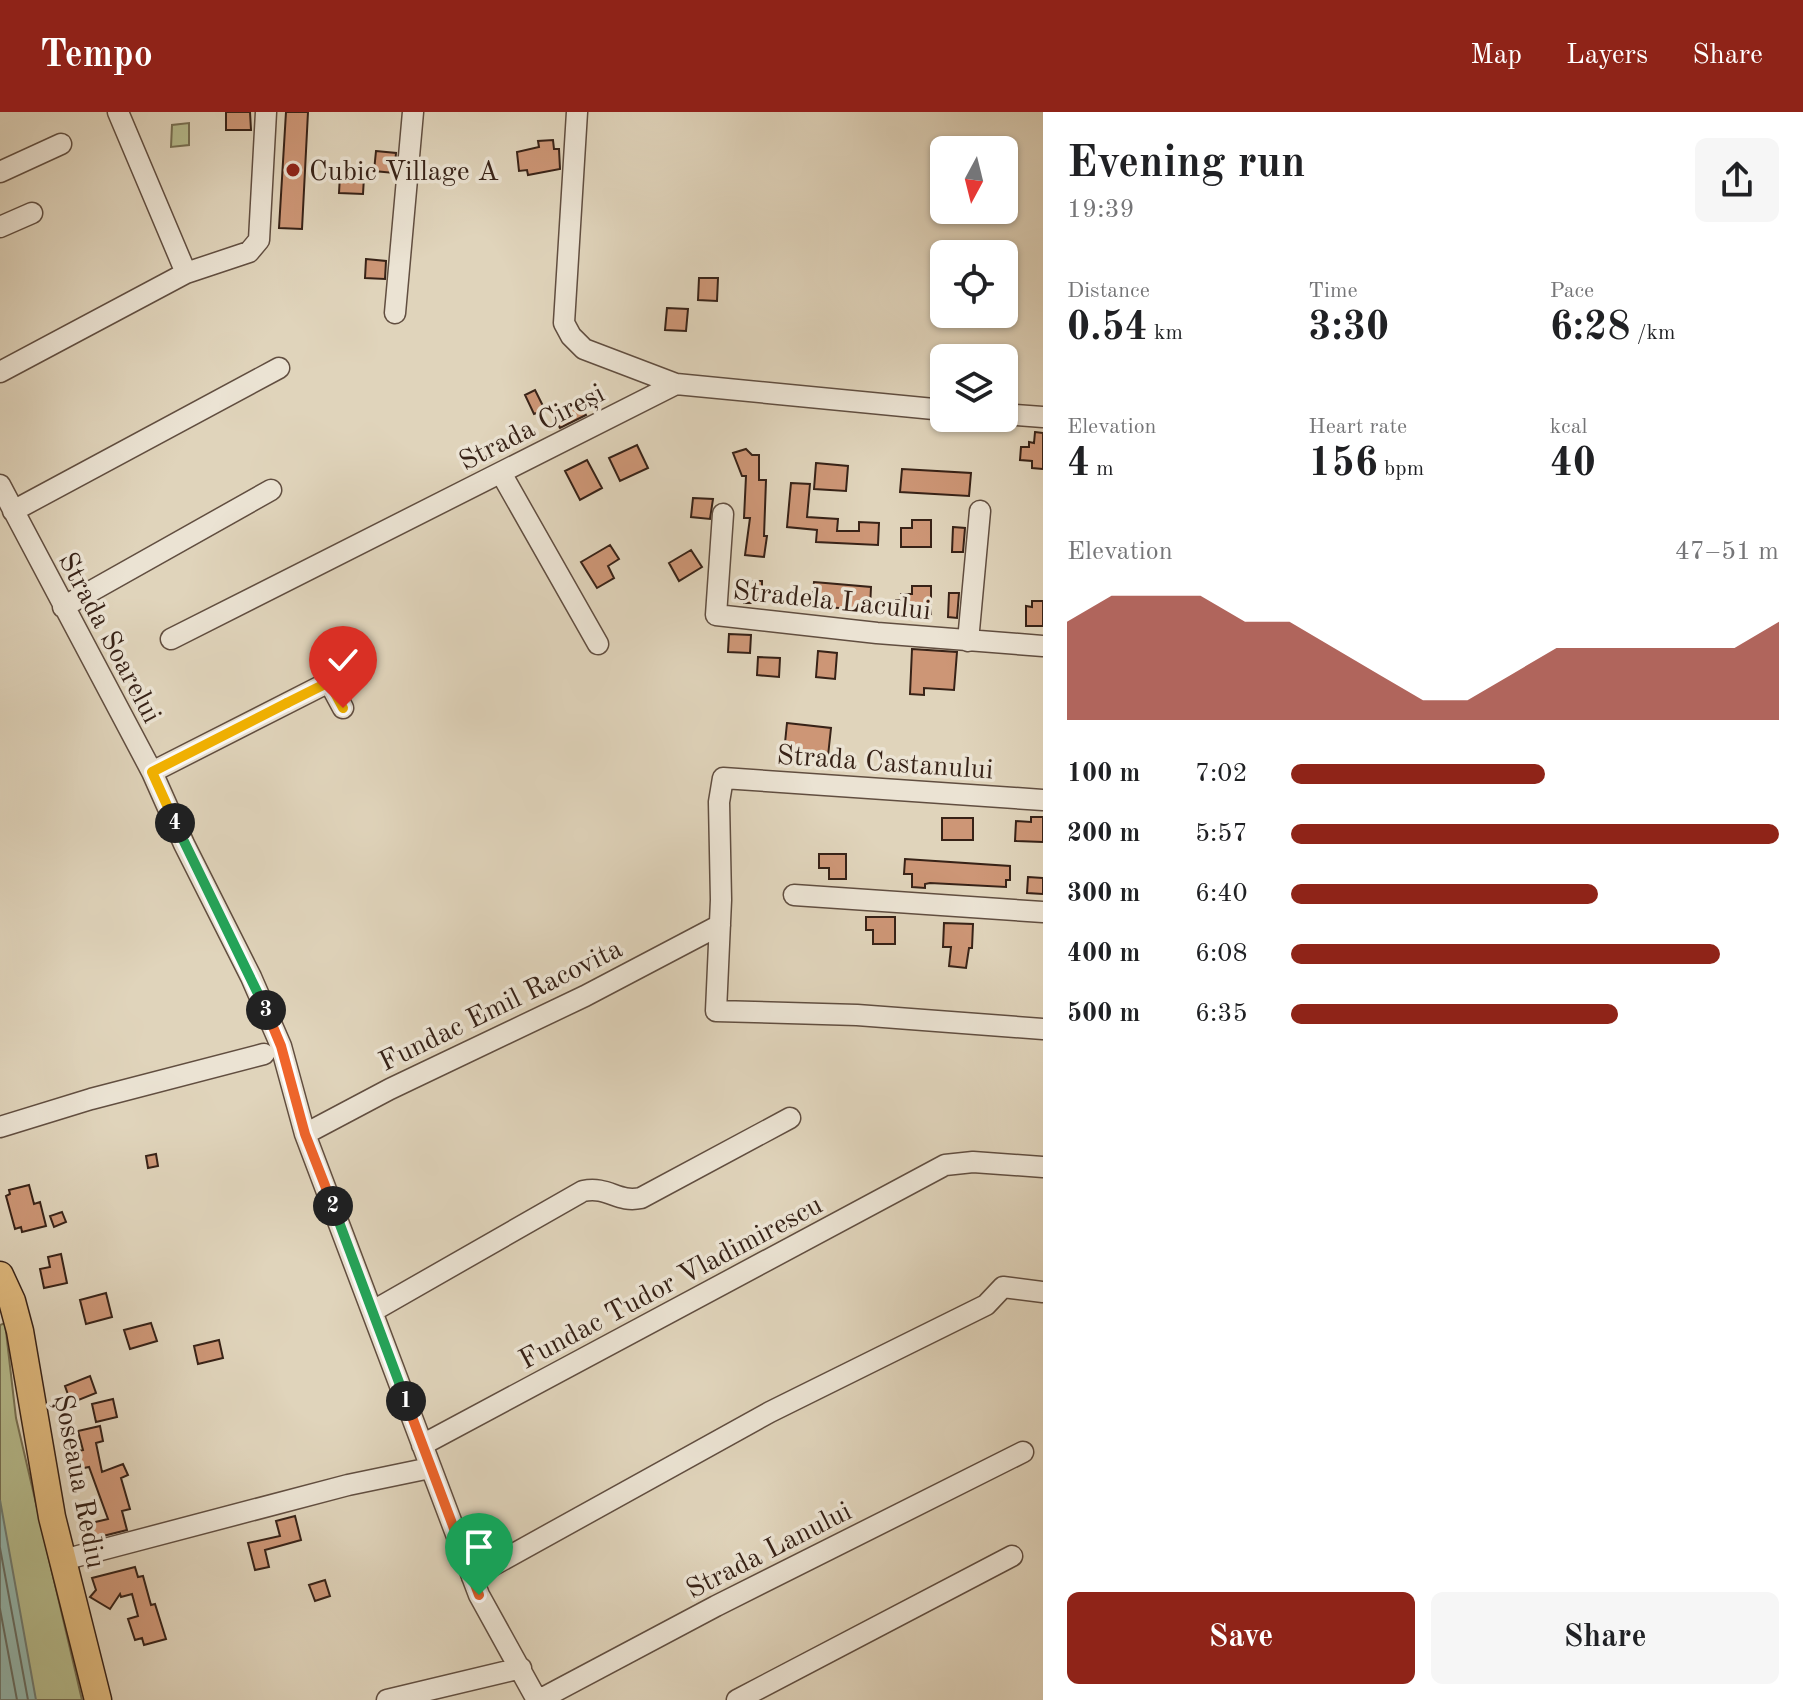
<!DOCTYPE html>
<meta charset="utf-8">
<style>
body{margin:0;font-family:"Old Standard TT",serif;background:#f6f6f6;color:#202124;height:100vh;display:flex;flex-direction:column;font-size:30px;white-space:nowrap}
*{box-sizing:border-box;margin:0}
p{font-size:26px;color:#757577}
.icon{flex:none;width:44px;height:44px;fill:none;stroke:currentColor;stroke-width:2;stroke-linecap:round;stroke-linejoin:round}
.map{position:relative;flex:1;overflow:hidden}
.panel{display:flex;flex-direction:column;background:#fff;width:760px}
.panel>*{flex:none}
.needle{width:52px;rotate:187deg}
.buttons{position:absolute;left:930px;top:24px;display:grid;gap:16px}
.buttons a{display:grid;place-items:center;width:88px;height:88px;border-radius:12px;background:#fff;box-shadow:0 2px 6px #0004;font-size:40px}
.pin{position:absolute;display:grid;place-items:center;width:68px;height:68px;color:#fff;margin:-82px -34px;border-radius:50% 50% 50% 0;rotate:-45deg;box-shadow:0 0 8px #0007}
.pin .icon{rotate:45deg}
.km{position:absolute;width:40px;height:40px;margin:-20px;border-radius:50%;background:#222;color:#fff;font-size:22px;line-height:40px;text-align:center}
.round{display:grid;place-items:center;flex:none;width:84px;height:84px;border-radius:12px;background:#f6f6f6}
.overview{display:flex;align-items:center;justify-content:space-between;height:136px;padding:0 24px}
h1{font-size:44px;font-weight:700;line-height:60px}
.stats{display:grid;grid-template-columns:repeat(3,1fr);gap:12px;height:136px;padding:8px 24px}
.stats div{display:grid;align-content:center}
.stats b{font-size:40px;font-weight:700}
.stats small{font-size:22px;font-weight:400}
.stats p{font-size:22px}
.chart{height:224px;padding:16px 24px}
.chart p{display:flex;justify-content:space-between}
.chart svg{width:100%;height:144px;margin-top:8px;fill:#8f2418;opacity:.7}
.action{display:flex;gap:16px;margin-top:auto;padding:16px 24px}
.action a{flex:1;height:92px;border-radius:12px;background:#8f2418;color:#fff;font-size:32px;font-weight:700;line-height:92px;text-align:center}
.action a+a{background:#f6f6f6;color:#202124}
ul{padding:0 24px;list-style:none;font-size:26px}
li{display:grid;grid-template-columns:128px 96px 1fr;align-items:center;height:60px}
li i{height:20px;border-radius:10px;background:#8f2418}
header{display:flex;align-items:center;gap:48px;box-sizing:border-box;height:112px;padding:0 40px;background:#8f2418;color:#fff}
header strong{font-size:38px}
nav{display:flex;gap:44px;margin-inline-start:auto;font-size:28px}
main{display:flex;flex:1;min-height:0}
.map>svg:first-child{display:block}
</style>
<header>
<strong>Tempo</strong>
<nav><a>Map</a><a>Layers</a><a>Share</a></nav>
</header>
<main>
<div class="map">
<svg width="1043" height="1588" viewBox="0 0 1043 1588">
<rect width="100%" height="100%" fill="#e0d4bb"/>
<filter id="stains"><feTurbulence type="fractalNoise" baseFrequency=".0025" numOctaves="4"/><feColorMatrix values="0 0 0 0 .2 0 0 0 0 .09 0 0 0 0 .02 0 0 0 .5 -.17"/></filter>
<radialGradient id="worn" r=".72"><stop offset=".6" stop-color="#630" stop-opacity="0"/><stop offset="1" stop-color="#630" stop-opacity=".3"/></radialGradient>
<path fill="#b6bc8d" stroke="#766f52" stroke-width="2" d="M189 11V33L171 35 172 13Z
M5 1211 16 1306 82 1588H0V1213Z"/>
<path fill="#94b8af" stroke="#6f7c72" stroke-width="2" d="M0 1388 36 1588H0Z"/>
<g fill="none" stroke-linecap="round" stroke-linejoin="round">
<path stroke="#666d63" stroke-width="2" d="M0 1436 28 1588
M0 1497 17 1588"/>
</g>
<path fill="#cd9676" stroke="#372217" stroke-width="2" d="M226 0H250L251 18H226Z
M286 0H308L302 117 279 116Z
M553 28 554 37H559L560 57 528 63 527 58 519 59 517 40 539 35 538 29Z
M376 39 396 41 394 61 374 59Z
M340 63 364 65 363 82 339 81Z
M366 147 386 149 385 167 365 166Z
M699 166H718L717 189 698 188Z
M667 196 688 197 686 219 665 218Z
M535 278 545 298 534 302 525 283Z
M577 287 586 303 560 316 552 302Z
M1035 320 1043 321V357L1032 356V349L1020 348 1021 335H1029V330L1034 331Z
M637 333 648 356 620 369 609 346Z
M746 337 752 343H759V368H766L764 424H767L764 445 745 443 750 406H744L746 364H742L733 341Z
M587 348 602 376 580 388 565 359Z
M816 351 848 354 846 379 814 377Z
M902 357 971 361 969 384 900 380Z
M791 371 810 372 807 405 838 407 837 419H859V410L879 411 878 433 816 430 817 418 787 415Z
M693 386 713 387 710 407 691 405Z
M912 408H931V435H901V416H912Z
M953 415 965 416 963 440H952Z
M610 433 619 447 608 454 614 466 597 476 581 450Z
M691 438 702 455 679 469 669 451Z
M744 469H762V491H744Z
M814 470 871 475 870 497 812 495Z
M912 474H931V502H901V498H896V488H901V482H912Z
M949 481H959L957 506 948 505Z
M1032 489H1043V514H1026V494L1032 495Z
M729 522 751 523 750 541 728 540Z
M912 537 957 540 954 578 924 576V583L910 582Z
M818 539 837 541 835 567 816 565Z
M758 545 780 546 779 565 757 563Z
M787 611 831 616 828 644 792 641 793 632 785 631Z
M1031 705H1043V730L1015 729 1016 709 1031 710Z
M942 706H973V728H942Z
M819 742H846V767H829V756H819Z
M905 747 1010 754V768H1006V775L930 771 925 772V776L912 775V762H904Z
M1028 765 1043 766V782L1027 781Z
M866 805H895V832H873V818H866Z
M944 811 973 812 972 836H969L966 856 949 854 951 835H943Z
M156 1042 158 1054 148 1056 146 1044Z
M29 1073 34 1092 40 1090 46 1114 22 1120 21 1115 15 1117 6 1084 10 1082 9 1078Z
M62 1100 66 1110 54 1115 50 1104Z
M61 1142 67 1171 44 1176 40 1157 50 1155 48 1145Z
M106 1181 112 1205 86 1212 80 1188Z
M151 1211 157 1229 130 1237 124 1218Z
M219 1228 223 1246 198 1252 194 1234Z
M90 1264 96 1281 71 1291 65 1274Z
M113 1287 117 1305 96 1310 92 1292Z
M100 1314 103 1329 96 1331 102 1360 123 1352 128 1363 121 1366 130 1397 122 1399 127 1418 95 1426 91 1411 108 1407 89 1355 79 1357 75 1340 83 1338 78 1319Z
M295 1404 301 1428 265 1438 269 1455 255 1458 248 1431 280 1424 276 1409Z
M135 1455 138 1465 143 1464 151 1493 155 1492 166 1527 144 1533 142 1526 135 1528 128 1507 138 1504 132 1482 121 1485 120 1482 110 1497 90 1485 96 1478 92 1466Z
M325 1468 330 1484 315 1489 309 1473Z"/>
<g fill="none" stroke-linecap="round" stroke-linejoin="round">
<g stroke="#614e40" stroke-width="23">
<path id="minor" d="M118 0 186 161 249 140 259 128 266 0
M577 0 564 211 571 224 584 237 676 272
M0 60 61 32
M0 115 32 101
M395 201 413 0
M0 260 186 161
M1004 302 1043 305
M501 361 598 532
M0 373 152 660 184 732 251 865 281 934 305 1022 479 1483 537 1588
M13 399 279 256
M723 402 716 503 877 521 1043 534
M63 495 271 378
M171 527 676 272 944 298
M968 529 980 399
M152 660 329 570 343 596
M1043 688 723 666 719 690 721 788 716 899 857 903 1043 917
M794 783 1043 800
M0 1015 91 987 264 942
M305 1022 390 977 585 884 720 813
M373 1199 583 1079C609 1074 617 1091 641 1086L790 1006
M422 1333 945 1053 973 1050 1043 1055
M63 1448 348 1373 430 1356
M472 1465 770 1300 986 1193 1003 1175 1043 1180
M387 1588 521 1556
M539 1588 716 1494 1023 1340
M737 1588 1012 1444"/>
</g>
<g stroke="#372217" stroke-width="29">
<path id="major" d="M0 1163 12 1189 20 1219 52 1405 98 1588"/>
</g>
<use href="#minor" stroke="#ebe3d3" stroke-width="20"/>
<use href="#major" stroke="#e0ba7e" stroke-width="26"/>
</g>
<g fill="none" stroke-linecap="round" stroke-linejoin="round">
<g stroke="#fff" stroke-width="16">
<path id="split-1" d="M406 1289 479 1483"/>
</g>
<g stroke="#fff" stroke-width="16">
<path id="split-2" d="M333 1094 406 1289"/>
</g>
<g stroke="#fff" stroke-width="16">
<path id="split-3" d="M266 898 281 934 305 1022 333 1094"/>
</g>
<g stroke="#fff" stroke-width="16">
<path id="split-4" d="M175 711 266 898"/>
</g>
<g stroke="#fff" stroke-width="16">
<path id="split-5" d="M175 711 152 660 287 591"/>
</g>
<g stroke="#fff" stroke-width="16">
<path id="split-6" d="M287 591 329 570 343 596"/>
</g>
<use href="#split-1" stroke="#f0652b" stroke-width="10"/>
<use href="#split-2" stroke="#22a559" stroke-width="10"/>
<use href="#split-3" stroke="#f0652b" stroke-width="10"/>
<use href="#split-4" stroke="#22a559" stroke-width="10"/>
<use href="#split-5" stroke="#f5b400" stroke-width="10"/>
<use href="#split-6" stroke="#f5b400" stroke-width="10"/>
</g>
<circle fill="#8f2418" stroke="#ebe3d3" stroke-width="3" cx="293" cy="58" r="8"/>
<g text-anchor="middle" stroke-width="7" stroke-linejoin="round" paint-order="stroke">
<g font-size="28" fill="#372217" stroke="#ebe3d3" text-anchor="start">
<text x="309" y="68">Cubic Village A</text>
</g>
<g font-size="28" fill="#372217" stroke="#ebe3d3">
<text transform="translate(531 314) rotate(-27)" y="10">Strada Cireși</text>
<text transform="translate(832 487) rotate(6)" y="10">Stradela Lacului</text>
<text transform="translate(111 525) rotate(62)" y="10">Strada Soarelui</text>
<text transform="translate(885 649) rotate(4)" y="10">Strada Castanului</text>
<text transform="translate(500 892) rotate(-26)" y="10">Fundac Emil Racovita</text>
<text transform="translate(670 1169) rotate(-28)" y="10">Fundac Tudor Vladimirescu</text>
<text transform="translate(81 1369) rotate(79)" y="10">Șoseaua Rediu</text>
<text transform="translate(768 1437) rotate(-27)" y="10">Strada Lanului</text>
</g>
</g>
<rect width="100%" height="100%" filter="url(#stains)"/>
<rect width="100%" height="100%" fill="url(#worn)"/>
</svg>
<div class="buttons">
<a><svg class="needle" viewBox="-14 -14 28 28"><path d="M0-13l5 13h-10z" fill="#e53935"/><path d="M0 13l5-13h-10z" fill="#757577"/></svg></a>
<a><svg class="icon" aria-label="locate" viewBox="0 0 24 24"><circle cx="12" cy="12" r="6"/><path d="M12 2v4M12 18v4M2 12h4M18 12h4"/></svg></a>
<a><svg class="icon" aria-label="layers" viewBox="0 0 24 24"><path d="M12 4l9 5-9 5-9-5zM3 14l9 5 9-5"/></svg></a>
</div>
<div class="pin" style="left:479px;top:1483px;background:#1e9e55"><svg class="icon" aria-label="arrive" viewBox="0 0 24 24"><path d="M6 21V4h12l-3 4 3 4H6"/></svg></div>
<div class="pin" style="left:343px;top:596px;background:#d93025"><svg class="icon" aria-label="check" viewBox="0 0 24 24"><path d="M5 12l5 5 9-10"/></svg></div>
<b class="km" style="left:406px;top:1289px">1</b>
<b class="km" style="left:333px;top:1094px">2</b>
<b class="km" style="left:266px;top:898px">3</b>
<b class="km" style="left:175px;top:711px">4</b>
</div>
<section class="panel">
<div class="overview"><div><h1>Evening run</h1><p>19:39</p></div><a class="round"><svg class="icon" aria-label="share" viewBox="0 0 24 24"><path d="M12 15V3M7 8l5-5 5 5M5 13v7h14v-7"/></svg></a></div>
<div class="stats">
<div><p>Distance</p><b>0.54<small> km</small></b></div>
<div><p>Time</p><b>3:30</b></div>
<div><p>Pace</p><b>6:28<small> /km</small></b></div>
</div>
<div class="stats">
<div><p>Elevation</p><b>4<small> m</small></b></div>
<div><p>Heart rate</p><b>156<small> bpm</small></b></div>
<div><p>kcal</p><b>40</b></div>
</div>
<div class="chart"><p><span>Elevation</span>47–51 m</p>
<svg viewBox="0 0 160 44" preserveAspectRatio="none"><path d="M0 44V14L10 6L20 6L30 6L40 14L50 14L60 22L70 30L80 38L90 38L100 30L110 22L120 22L130 22L140 22L150 22L160 14V44z"/></svg>
</div>
<ul>
<li><b>100 m</b>7:02<i style="width:52%"></i></li>
<li><b>200 m</b>5:57<i style="width:100%"></i></li>
<li><b>300 m</b>6:40<i style="width:63%"></i></li>
<li><b>400 m</b>6:08<i style="width:88%"></i></li>
<li><b>500 m</b>6:35<i style="width:67%"></i></li>
</ul>
<div class="action"><a>Save</a><a>Share</a></div>
</section>
</main>
